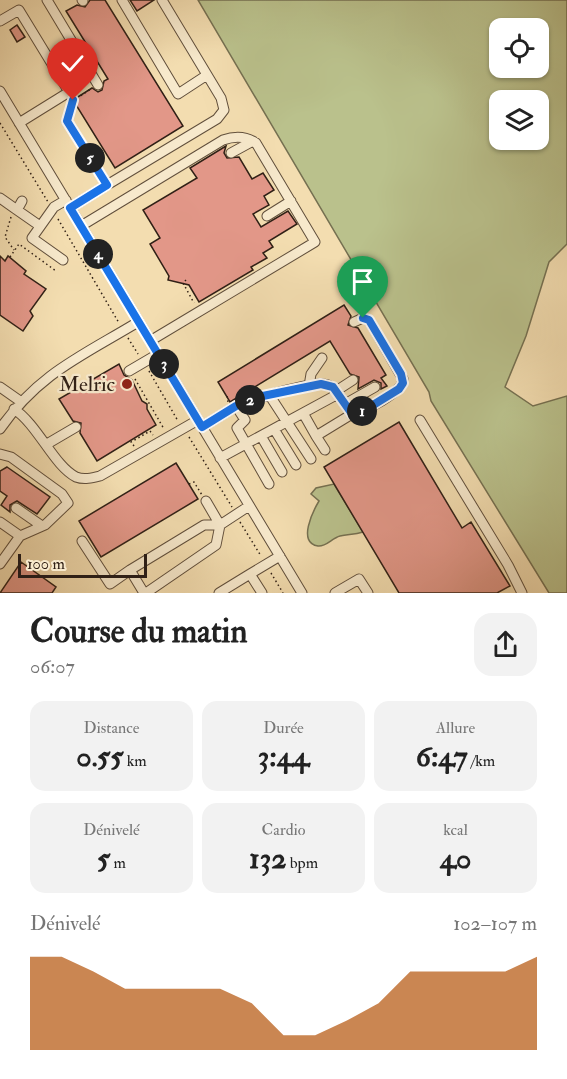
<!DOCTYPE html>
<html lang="fr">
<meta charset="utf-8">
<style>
body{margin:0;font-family:"IM FELL Double Pica",serif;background:#f2f2f2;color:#222;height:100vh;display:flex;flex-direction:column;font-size:22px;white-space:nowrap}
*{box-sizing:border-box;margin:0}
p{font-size:20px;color:#767676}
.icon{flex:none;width:33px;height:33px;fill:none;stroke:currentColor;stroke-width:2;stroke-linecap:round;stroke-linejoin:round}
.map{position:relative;height:593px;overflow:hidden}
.panel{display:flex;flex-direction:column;background:#fff;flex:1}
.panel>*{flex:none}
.tools{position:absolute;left:489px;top:18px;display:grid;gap:12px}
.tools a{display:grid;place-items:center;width:60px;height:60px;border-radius:12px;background:#fff;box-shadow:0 2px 4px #0004;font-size:30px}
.scale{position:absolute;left:18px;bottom:15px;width:129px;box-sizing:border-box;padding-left:6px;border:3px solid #302016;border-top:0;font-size:16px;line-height:21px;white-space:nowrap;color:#302016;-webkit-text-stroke:4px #f7e9cc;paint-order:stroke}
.pin{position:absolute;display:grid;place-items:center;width:51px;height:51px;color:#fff;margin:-62px -26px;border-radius:50% 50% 50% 0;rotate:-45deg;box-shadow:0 0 6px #0007}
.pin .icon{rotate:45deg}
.km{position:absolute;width:30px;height:30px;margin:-15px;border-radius:50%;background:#222;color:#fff;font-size:16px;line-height:30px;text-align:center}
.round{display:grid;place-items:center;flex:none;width:63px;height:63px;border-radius:18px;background:#f2f2f2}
.headline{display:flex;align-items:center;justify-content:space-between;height:102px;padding:0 30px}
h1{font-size:33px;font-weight:800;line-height:45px}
.figures{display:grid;grid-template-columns:repeat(3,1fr);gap:9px;height:102px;padding:6px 30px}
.figures div{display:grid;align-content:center;border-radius:15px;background:#f2f2f2;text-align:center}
.figures b{font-size:30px;font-weight:800}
.figures small{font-size:16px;font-weight:400}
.figures p{font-size:16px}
.chart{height:168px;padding:12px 30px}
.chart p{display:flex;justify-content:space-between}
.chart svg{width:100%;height:108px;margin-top:6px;fill:#b45309;opacity:.7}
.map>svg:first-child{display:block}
</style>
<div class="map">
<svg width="567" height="593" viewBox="0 0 567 593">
<rect width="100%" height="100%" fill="#f3ddb0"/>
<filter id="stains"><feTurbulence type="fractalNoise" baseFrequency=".00333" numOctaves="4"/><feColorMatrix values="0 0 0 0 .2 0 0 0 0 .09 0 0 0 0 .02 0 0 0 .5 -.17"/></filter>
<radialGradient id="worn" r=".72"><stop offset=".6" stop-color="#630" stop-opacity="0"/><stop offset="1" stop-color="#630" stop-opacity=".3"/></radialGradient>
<path fill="#bac18c" stroke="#757051" stroke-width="1.5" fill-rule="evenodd" d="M198 0H567V244L549 262 526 336 505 387 533 406 567 396V593H549L431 401 429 392ZM500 28H538V68H500ZM500 100H538V140H500Z
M334 484 363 532C354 535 348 534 340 536 332 538 326 547 318 546 297 543 313 511 319 501L311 494 316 488Z"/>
<path fill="#e29788" stroke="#302016" stroke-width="1.5" d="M90 0H105L183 126 115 168 73 100 92 88 98 92 102 90 104 81 108 79 66 11 77 5 85 7Z
M130 0H154L137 11Z
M17 25 25 37 17 42 10 30Z
M226 146 224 153 227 158 239 157 252 179 263 173 274 190 264 196 269 205 253 214 261 227 288 211 297 224 269 241 273 247 263 253 267 258 251 267 253 270 199 302 189 285 168 280 169 276 150 244 160 238 143 210 197 178 190 168Z
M0 256 5 261 8 256 26 271 24 274 46 289 30 311 33 316 23 331 0 315Z
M344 305 351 316 348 325 358 328 386 375 381 378 387 386 381 389V383L374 380 358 389 359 377 350 374 330 341 230 402 218 382Z
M119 364 124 375 132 380 142 401 147 404V409L156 425 97 461 80 433 81 423 73 421 59 399Z
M399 422 462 528 471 522 510 586 497 593H399L324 467Z
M176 463 198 499 101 557 79 521Z
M7 467 50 497 37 514 17 501 10 505V512L1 505 7 496 0 491V471Z
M21 562 56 587 52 593H0Z"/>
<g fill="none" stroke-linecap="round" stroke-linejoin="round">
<g stroke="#614f3c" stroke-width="11">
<path id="minor" d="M47 0 98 85
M82 0 83 1
M122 0 178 94 207 75
M0 21 19 10 69 92 19 123
M0 91 302 593
M67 121 107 185 70 208
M231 153 253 141
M107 185 217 119 224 110 221 98 162 0
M0 198 17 210
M22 201 17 210 40 226
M267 216 291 201
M81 226 223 140C234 136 246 136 256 143L315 242 150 341
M63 260 32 238 54 207 66 200
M129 371 158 354
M309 386 311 374 322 358
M0 387 20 401
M336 391 353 380
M270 396 311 459
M345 404 375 387
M14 409C38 425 54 466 76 477 84 480 92 478 100 476L198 420
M303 413 316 436 352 414 338 394
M352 414C365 410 402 394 403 379L369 320 363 318 354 322
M420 420 508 565 522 593
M202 427 236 406 245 420 237 428 269 484
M0 429C39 373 82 356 138 322
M274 429 296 465
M261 436 282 472
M316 436 325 450
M47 444 76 427
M0 454 11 457 62 494 68 503 45 525 20 536
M220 458 338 394C334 388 330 384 323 384 306 383 253 399 236 406
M206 501 220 525 249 506
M16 508 42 526
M0 522 20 536 0 564
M82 541 110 584 130 570
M144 593 130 570 204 525H220L216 545 146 593
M219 593 250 574
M262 593 250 574 280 556
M335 593 359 579 368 593"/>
</g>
<path stroke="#302016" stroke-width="1.5" stroke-dasharray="1.5 3" stroke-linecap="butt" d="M77 98 91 89
M71 113 73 100
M0 123 48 202
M11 217 5 237 14 250
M58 219 119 323
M10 257 19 244 56 271
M186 280 183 283 194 303
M128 338 138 354
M149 371 178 421
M135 379 164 429
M227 396 228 402
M189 437 232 507
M134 446 131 442 150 431 153 435
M189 484 194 482 202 495
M240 522 261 556
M271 573 283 593"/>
<use href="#minor" stroke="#f7e9cc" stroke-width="9"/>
</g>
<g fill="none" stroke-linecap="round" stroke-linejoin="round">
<g stroke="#fff" stroke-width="12">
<path id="route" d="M73 100 67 121 107 185 70 208 202 427 236 406 258 397 321 384 333 387 352 414 365 410 399 389 403 383 401 374 369 320 363 318"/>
</g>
<use href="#route" stroke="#1a73e8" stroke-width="8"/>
</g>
<circle fill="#8f2418" stroke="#f7e9cc" stroke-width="2" cx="127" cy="384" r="6"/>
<g text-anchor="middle" stroke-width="4.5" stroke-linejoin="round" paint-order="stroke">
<g font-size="21" fill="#302016" stroke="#f7e9cc" text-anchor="end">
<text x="115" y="391">Melric</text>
</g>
</g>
<rect width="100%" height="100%" filter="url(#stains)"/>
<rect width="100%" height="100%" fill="url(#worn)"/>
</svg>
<div class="tools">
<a><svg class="icon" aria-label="locate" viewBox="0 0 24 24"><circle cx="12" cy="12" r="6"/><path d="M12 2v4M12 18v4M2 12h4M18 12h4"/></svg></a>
<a><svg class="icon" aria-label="layers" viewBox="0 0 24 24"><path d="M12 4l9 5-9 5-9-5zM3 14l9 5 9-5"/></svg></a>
</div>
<div class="scale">100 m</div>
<div class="pin" style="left:363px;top:318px;background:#1e9e55"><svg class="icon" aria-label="arrive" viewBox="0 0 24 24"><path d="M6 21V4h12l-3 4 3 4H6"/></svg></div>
<div class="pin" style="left:73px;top:100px;background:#d93025"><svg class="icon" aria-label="check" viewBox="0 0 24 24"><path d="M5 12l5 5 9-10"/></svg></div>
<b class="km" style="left:362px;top:411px">1</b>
<b class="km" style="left:250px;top:400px">2</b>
<b class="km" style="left:164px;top:364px">3</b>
<b class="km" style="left:98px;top:254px">4</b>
<b class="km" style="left:90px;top:158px">5</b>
</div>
<section class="panel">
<div class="headline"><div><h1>Course du matin</h1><p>06:07</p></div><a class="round"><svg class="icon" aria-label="share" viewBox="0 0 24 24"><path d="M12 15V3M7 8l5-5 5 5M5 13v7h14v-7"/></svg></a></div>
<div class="figures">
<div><p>Distance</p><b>0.55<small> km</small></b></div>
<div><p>Durée</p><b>3:44</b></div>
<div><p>Allure</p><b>6:47<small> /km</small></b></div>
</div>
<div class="figures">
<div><p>Dénivelé</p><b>5<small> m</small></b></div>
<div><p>Cardio</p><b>132<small> bpm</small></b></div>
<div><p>kcal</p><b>40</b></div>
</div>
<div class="chart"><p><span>Dénivelé</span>102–107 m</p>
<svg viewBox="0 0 160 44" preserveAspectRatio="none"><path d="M0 44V6L10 6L20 12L30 19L40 19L50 19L60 19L70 25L80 38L90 38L100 32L110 25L120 12L130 12L140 12L150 12L160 6V44z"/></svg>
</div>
</section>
